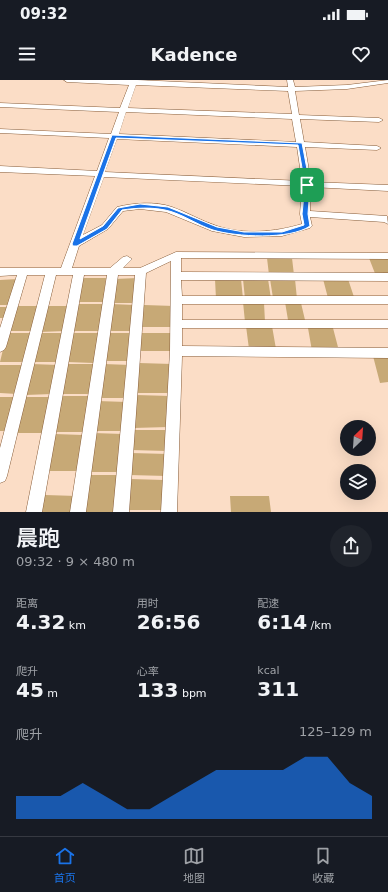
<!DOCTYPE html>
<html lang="zh">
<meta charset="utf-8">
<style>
body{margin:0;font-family:"DejaVu Sans","Noto Sans SC",sans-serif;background:#20242c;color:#f1f3f6;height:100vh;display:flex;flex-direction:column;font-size:15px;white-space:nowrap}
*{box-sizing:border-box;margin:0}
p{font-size:13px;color:#9ea1a6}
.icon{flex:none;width:22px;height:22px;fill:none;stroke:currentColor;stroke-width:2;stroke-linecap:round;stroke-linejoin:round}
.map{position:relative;height:432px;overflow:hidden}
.sheet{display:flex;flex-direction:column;background:#171b24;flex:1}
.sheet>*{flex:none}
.needle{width:26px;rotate:25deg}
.buttons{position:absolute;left:340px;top:340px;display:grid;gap:8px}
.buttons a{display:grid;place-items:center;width:36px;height:36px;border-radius:50%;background:#171b24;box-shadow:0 4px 16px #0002;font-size:20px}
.pin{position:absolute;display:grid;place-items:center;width:34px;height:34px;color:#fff;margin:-17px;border-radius:8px;box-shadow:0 2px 6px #0006}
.round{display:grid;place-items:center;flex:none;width:42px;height:42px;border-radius:21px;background:#20242c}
.overview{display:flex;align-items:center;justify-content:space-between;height:68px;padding:0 16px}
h1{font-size:22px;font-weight:600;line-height:30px}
.metrics{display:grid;grid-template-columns:repeat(3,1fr);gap:6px;height:68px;padding:4px 16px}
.metrics div{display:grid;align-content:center}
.metrics b{font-size:20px;font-weight:600}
.metrics small{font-size:11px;font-weight:400}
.metrics p{font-size:11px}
.chart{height:112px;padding:8px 16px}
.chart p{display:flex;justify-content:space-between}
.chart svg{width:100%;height:72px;margin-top:4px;fill:#1a73e8;opacity:.7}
.status{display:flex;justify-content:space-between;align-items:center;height:28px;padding:0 20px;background:#171b24;direction:ltr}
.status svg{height:11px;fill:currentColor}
header{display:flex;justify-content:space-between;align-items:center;height:52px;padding:0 16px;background:#171b24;font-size:18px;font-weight:600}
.dock{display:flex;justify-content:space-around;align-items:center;height:56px;border-top:1px solid #363941;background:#171b24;font-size:11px;color:#9ea1a6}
.dock a{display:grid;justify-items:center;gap:2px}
.dock .current{color:#1a73e8}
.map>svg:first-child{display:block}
</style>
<div class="status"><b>09:32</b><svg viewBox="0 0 49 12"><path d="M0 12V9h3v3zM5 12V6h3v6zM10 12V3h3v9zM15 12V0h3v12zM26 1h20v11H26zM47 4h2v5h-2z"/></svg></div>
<header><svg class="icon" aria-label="menu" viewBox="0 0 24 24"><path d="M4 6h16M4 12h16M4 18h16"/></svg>Kadence<svg class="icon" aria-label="heart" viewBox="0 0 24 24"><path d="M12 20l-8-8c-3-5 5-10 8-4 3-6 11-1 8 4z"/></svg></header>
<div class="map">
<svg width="388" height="432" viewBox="0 0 388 432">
<rect width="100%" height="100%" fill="#fbddc6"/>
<path fill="#c7a976" d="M388 177V196H376L369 178Z
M267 178H292L294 195H269Z
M82 198H106L103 222H78Z
M138 198 135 223H111L114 199Z
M18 199 10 225H0V200Z
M215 199H241L243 219H216Z
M243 199H268L271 219H245Z
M270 199H295L297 219 273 218Z
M323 199H348L354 217 328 218Z
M243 222 264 223 265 242H245Z
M285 222 301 223 305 240H288Z
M78 224H103L99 251H73Z
M110 224 135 225 133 251H107Z
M144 225 174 226V247H141Z
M16 226H39L33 251H8Z
M45 226H70L65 251 39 252Z
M0 227H8L5 238H0Z
M246 246H272L276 269H249Z
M308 248H333L339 271H312Z
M7 253H32L25 282H0Z
M40 253H64L59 282H33Z
M73 253H99L94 283 67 282Z
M107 253H133L130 281H104Z
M141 253H172V271H140Z
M373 276H388V302L380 303Z
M139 283 172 284 170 313H136Z
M31 284 58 285 52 314 25 315Z
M67 284H94L89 314H60Z
M103 284 131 285 128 318H98Z
M0 285H24L17 314 0 313Z
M136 315 170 316 168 347 133 348Z
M61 316H88L83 352H55Z
M0 317H16L7 351H0Z
M23 317H51L45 353H14Z
M97 321 127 322 124 351H93Z
M133 350H169L167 371 131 370Z
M93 353 123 354 119 392H88Z
M54 354 83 355 77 391H46Z
M131 373 168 374 167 396 129 395Z
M87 395H118L115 432H82Z
M130 399 164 400 163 430H127Z
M45 415 77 416 75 432H42Z
M230 416H269L271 432H231Z"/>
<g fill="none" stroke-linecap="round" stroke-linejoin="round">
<g stroke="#885d39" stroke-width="1">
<path id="street" d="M64 0H137L288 7 287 0H293L295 7 347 5 388 0V3L347 9 295 11 299 35 379 38 383 40 379 42 300 39 304 62 377 66 381 68 377 70 305 67 311 102 388 105V111L311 107 310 131 387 136 388 144 384 142 310 137 312 146 310 148 282 156 244 157 212 151 166 132 140 129 123 131 108 149 79 166 72 188H110L123 177 127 176 132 179 123 188H140L176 172 388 173V179L181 178V192L388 193V201L181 200 182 216H388V224H182V240H388V248H182V266L388 268V278L182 276 177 432H161L170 271 171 181 146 193 129 432H113L135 195H118L86 432H70L107 195H84L42 432H26L73 195H56L7 396 5 401 0 403V368L45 195H27L6 267 4 270 0 272V248L17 195 0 196V188H61L95 96 0 92V86L97 91 109 58 0 53V49L111 54 119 32 0 27V23L120 28 129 5 67 2ZM136 5 288 11 292 34 128 28ZM126 32 292 39 296 62 119 54ZM117 59 297 67 302 101 105 92ZM104 97 302 106 300 134 302 144C275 152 244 155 217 146 201 141 187 132 172 127 155 121 133 123 117 127L102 145 83 155Z"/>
</g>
<use href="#street" fill="#fff" fill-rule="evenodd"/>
</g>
<path fill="#1a73e8" stroke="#fff" fill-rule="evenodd" d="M112 55 302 63 310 105 308 134 310 146C290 160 236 157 213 150 197 145 181 133 165 130 150 127 137 128 122 130L107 149 77 166H73L72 164ZM116 58 298 65 305 105 302 134 304 145 282 152H244L217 147 168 127 140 124 118 128 103 146 80 159Z"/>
</svg>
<div class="buttons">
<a><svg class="needle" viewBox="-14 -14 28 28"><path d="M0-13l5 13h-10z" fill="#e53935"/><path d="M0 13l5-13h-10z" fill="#9ea1a6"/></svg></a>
<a><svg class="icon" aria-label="layers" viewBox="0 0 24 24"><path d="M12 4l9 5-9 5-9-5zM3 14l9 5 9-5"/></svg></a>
</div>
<div class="pin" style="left:307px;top:105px;background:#1e9e55"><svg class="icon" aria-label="arrive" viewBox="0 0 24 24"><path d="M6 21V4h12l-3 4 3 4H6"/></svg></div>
</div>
<section class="sheet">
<div class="overview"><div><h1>晨跑</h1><p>09:32 · 9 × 480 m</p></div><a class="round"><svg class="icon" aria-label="share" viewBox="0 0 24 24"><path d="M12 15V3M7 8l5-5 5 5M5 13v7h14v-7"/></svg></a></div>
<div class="metrics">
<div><p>距离</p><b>4.32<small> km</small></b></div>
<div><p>用时</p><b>26:56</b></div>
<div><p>配速</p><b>6:14<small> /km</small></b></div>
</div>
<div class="metrics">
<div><p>爬升</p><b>45<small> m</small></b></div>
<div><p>心率</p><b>133<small> bpm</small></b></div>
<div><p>kcal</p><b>311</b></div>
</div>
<div class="chart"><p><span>爬升</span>125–129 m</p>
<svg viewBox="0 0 160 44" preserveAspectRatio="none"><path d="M0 44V30L10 30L20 30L30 22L40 30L50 38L60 38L70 30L80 22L90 14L100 14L110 14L120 14L130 6L140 6L150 22L160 30V44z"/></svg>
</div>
</section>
<nav class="dock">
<a class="current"><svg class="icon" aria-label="home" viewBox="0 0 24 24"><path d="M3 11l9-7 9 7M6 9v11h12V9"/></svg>首页</a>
<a><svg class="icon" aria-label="map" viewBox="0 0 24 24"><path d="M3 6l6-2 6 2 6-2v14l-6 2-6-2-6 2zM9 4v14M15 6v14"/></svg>地图</a>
<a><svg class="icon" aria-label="saved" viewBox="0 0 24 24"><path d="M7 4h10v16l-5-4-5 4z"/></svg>收藏</a>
</nav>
